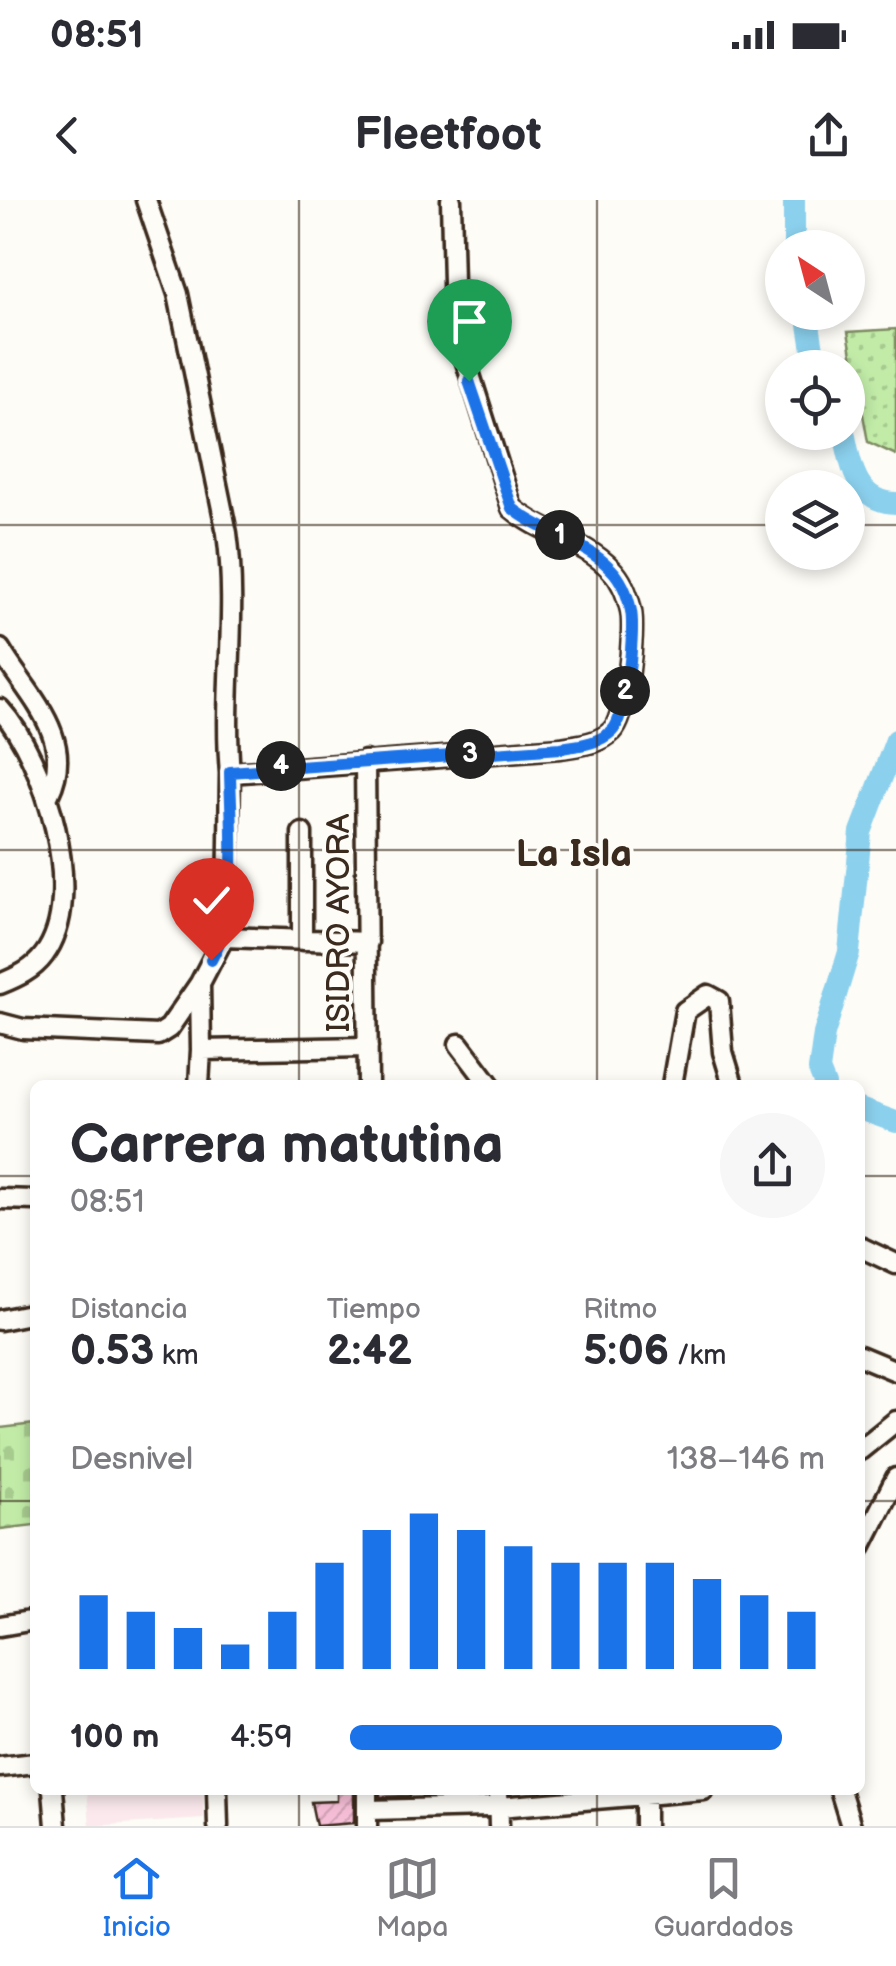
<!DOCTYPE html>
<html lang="es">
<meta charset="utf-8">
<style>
body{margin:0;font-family:"Balsamiq Sans",sans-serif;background:#f7f7f7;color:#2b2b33;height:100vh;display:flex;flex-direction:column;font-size:38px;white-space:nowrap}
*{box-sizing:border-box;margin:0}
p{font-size:32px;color:#7c7c81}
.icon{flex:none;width:55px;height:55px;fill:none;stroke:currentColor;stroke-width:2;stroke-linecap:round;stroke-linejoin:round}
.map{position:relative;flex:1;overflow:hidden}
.side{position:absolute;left:30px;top:880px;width:835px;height:715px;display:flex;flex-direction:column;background:#fff;border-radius:15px;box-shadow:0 5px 15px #0003}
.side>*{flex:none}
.needle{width:65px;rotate:324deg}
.tools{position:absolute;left:765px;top:30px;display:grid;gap:20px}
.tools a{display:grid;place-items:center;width:100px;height:100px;border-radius:50%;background:#fff;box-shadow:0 5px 15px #0003;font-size:50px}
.pin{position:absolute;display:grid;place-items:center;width:85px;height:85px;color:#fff;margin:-102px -42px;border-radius:50% 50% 50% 0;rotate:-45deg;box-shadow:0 0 10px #0007}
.pin .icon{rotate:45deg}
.km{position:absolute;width:50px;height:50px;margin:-25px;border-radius:50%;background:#222;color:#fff;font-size:28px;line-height:50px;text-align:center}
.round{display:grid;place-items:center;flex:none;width:105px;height:105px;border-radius:52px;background:#f7f7f7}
.overview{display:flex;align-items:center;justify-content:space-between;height:170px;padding:0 40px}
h1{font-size:55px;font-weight:800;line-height:75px}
.figures{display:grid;grid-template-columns:repeat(3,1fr);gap:15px;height:170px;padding:10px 40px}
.figures div{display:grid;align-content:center}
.figures b{font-size:42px;font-weight:800}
.figures small{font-size:28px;font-weight:400}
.figures p{font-size:28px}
.chart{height:280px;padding:20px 40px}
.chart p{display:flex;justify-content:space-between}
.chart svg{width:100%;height:180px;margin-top:10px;stroke:#1a73e8;stroke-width:6}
ul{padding:0 40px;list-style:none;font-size:32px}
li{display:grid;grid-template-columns:160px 120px 1fr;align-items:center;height:75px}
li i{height:25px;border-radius:12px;background:#1a73e8}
.status{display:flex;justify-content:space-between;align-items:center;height:70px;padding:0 50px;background:#fff;direction:ltr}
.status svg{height:28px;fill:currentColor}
header{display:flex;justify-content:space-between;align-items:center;height:130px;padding:0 40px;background:#fff;font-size:45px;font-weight:800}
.tab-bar{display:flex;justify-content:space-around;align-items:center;height:140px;border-top:2px solid #e1e1e2;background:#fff;font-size:28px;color:#7c7c81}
.tab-bar a{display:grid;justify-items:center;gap:5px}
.tab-bar .current{color:#1a73e8}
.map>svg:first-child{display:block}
</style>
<div class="status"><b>08:51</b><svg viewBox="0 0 49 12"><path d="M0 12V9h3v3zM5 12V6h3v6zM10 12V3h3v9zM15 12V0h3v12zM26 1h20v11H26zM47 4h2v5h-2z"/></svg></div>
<header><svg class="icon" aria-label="back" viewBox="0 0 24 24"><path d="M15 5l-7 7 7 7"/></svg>Fleetfoot<svg class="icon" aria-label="share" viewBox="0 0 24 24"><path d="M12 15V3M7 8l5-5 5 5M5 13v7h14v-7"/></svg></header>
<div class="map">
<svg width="896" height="1626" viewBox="0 0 896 1626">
<defs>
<pattern id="cemetery-stones" width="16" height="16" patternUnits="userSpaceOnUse" patternTransform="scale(2.5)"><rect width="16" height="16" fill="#c1eba7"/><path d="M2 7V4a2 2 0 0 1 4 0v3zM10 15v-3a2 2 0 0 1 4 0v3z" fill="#a7ca8f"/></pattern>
<pattern id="park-dots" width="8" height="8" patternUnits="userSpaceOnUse" patternTransform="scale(2.5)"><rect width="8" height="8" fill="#c1eba7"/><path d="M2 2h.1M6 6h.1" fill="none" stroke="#a7ca8f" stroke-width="1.8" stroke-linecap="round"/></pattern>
<pattern id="building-hatch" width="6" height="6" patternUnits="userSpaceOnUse" patternTransform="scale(2.5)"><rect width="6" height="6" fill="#f5bed6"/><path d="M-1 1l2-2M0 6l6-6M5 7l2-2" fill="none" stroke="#d3a3b7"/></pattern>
</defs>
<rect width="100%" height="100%" fill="#fdfcf7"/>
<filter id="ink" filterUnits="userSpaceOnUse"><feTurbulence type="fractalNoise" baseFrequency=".01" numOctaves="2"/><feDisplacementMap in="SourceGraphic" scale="20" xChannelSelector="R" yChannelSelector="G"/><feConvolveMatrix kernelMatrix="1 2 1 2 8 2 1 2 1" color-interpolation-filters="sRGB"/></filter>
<g filter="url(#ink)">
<path fill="#fbe9ed" d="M87 1590H203L204 1619 90 1626Z"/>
<path fill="url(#cemetery-stones)" stroke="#7e8a62" stroke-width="2.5" d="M35 1224V1325L0 1329V1228Z"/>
<path fill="url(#park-dots)" stroke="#7e8a62" stroke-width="2.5" d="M896 129V255L868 242 848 132Z"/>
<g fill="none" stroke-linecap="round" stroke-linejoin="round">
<path stroke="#8bd0ed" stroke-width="22" d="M794 48V0
M807 112 816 168
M844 232C851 266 856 302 896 303
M825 885 819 870 824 834 849 752 861 632 896 540
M860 909 896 922"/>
</g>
<path fill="url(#building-hatch)" stroke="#3b2a1e" stroke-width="2.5" d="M337 1590H354V1623L316 1626 311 1602 337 1601Z
M380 1590H410V1596L380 1597Z"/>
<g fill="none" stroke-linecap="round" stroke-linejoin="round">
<g stroke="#3b2a1e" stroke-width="25">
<path id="minor" d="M146 0 178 94 227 333C238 412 223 493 230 573
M0 449C26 494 77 537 49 594
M0 509C45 558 88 697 44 755 33 770 17 777 0 784
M365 561 368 885
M224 737 368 742
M302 740V633
M0 823 23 829 158 835 169 828 200 783
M459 844 490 885
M368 847 201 850 200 783 224 737 228 707 230 573 561 548C579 545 599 544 612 531 627 517 635 432 631 411 628 396 622 380 611 369 584 341 541 333 512 308L454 124 451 0
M199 885 201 850
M672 885 685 811 708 795 719 801 723 852 733 885
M0 999 35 1000
M860 1047 896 1064
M0 1120 35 1113
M860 1156 896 1171
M860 1250 896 1221
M860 1349 896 1278
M0 1426 35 1420
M0 1567 35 1563
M53 1590 56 1626
M217 1590 218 1626
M498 1590 499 1626
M840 1590 851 1626
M499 1607 704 1590
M369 1610 488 1607
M367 1626V1590
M645 1626V1596"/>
</g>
<use href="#minor" stroke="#fdfcf7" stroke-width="18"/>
</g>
</g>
<g fill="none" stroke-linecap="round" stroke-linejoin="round" filter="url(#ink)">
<g stroke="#fff" stroke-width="20">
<path id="route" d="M211 760C241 706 231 633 230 572L561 548C579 545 598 544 612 531 627 517 635 432 631 411 628 396 622 380 611 369 584 341 541 332 512 308L469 181"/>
</g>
<use href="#route" stroke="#1a73e8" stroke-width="12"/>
</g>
<path fill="none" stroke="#3b2a1e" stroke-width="2.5" stroke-opacity="0.55" d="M299 0V885M597 0V885M0 325H782M848 325H896M0 650H896M0 976H35M860 976H896M0 1301H35M860 1301H896M299 1590V1626M597 1590V1626"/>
<g text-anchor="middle" stroke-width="8" stroke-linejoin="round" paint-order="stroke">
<g font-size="32" fill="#3b2a1e" stroke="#fdfcf7">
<text transform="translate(338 723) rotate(-90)" y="11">ISIDRO AYORA</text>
</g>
<g font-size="38" font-weight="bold" fill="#3b2a1e" stroke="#fdfcf7">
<text x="574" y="666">La Isla</text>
</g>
</g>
</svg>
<div class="tools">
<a><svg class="needle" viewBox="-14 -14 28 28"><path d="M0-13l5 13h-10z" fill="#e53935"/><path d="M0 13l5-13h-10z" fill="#7c7c81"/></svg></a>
<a><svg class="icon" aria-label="locate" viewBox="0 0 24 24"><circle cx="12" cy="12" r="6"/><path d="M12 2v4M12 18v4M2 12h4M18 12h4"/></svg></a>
<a><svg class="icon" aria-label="layers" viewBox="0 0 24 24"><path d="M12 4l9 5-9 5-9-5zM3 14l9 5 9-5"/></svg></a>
</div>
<div class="pin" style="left:469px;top:181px;background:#1e9e55"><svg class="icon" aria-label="arrive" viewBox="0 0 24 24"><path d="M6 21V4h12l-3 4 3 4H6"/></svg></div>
<div class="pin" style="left:211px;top:760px;background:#d93025"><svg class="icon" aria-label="check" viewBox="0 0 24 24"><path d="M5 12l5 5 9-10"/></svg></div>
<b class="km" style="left:560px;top:335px">1</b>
<b class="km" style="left:625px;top:491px">2</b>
<b class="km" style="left:470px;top:554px">3</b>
<b class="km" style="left:281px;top:566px">4</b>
<section class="side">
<div class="overview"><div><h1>Carrera matutina</h1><p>08:51</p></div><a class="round"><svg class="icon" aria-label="share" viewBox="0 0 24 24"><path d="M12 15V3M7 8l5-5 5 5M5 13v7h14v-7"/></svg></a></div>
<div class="figures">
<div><p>Distancia</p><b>0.53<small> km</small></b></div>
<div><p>Tiempo</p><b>2:42</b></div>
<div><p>Ritmo</p><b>5:06<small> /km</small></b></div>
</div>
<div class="chart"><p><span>Desnivel</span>138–146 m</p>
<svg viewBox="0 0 160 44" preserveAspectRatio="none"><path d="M5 44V26M15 44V30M25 44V34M35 44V38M45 44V30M55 44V18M65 44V10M75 44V6M85 44V10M95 44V14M105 44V18M115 44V18M125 44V18M135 44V22M145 44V26M155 44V30"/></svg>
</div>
<ul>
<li><b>100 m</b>4:59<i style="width:91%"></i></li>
</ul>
</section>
</div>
<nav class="tab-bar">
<a class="current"><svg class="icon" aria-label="home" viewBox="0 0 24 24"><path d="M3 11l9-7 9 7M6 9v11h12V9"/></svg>Inicio</a>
<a><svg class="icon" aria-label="map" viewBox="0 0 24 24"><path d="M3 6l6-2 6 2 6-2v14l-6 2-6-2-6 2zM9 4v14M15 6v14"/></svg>Mapa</a>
<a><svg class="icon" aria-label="saved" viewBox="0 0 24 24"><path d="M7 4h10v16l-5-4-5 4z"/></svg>Guardados</a>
</nav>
